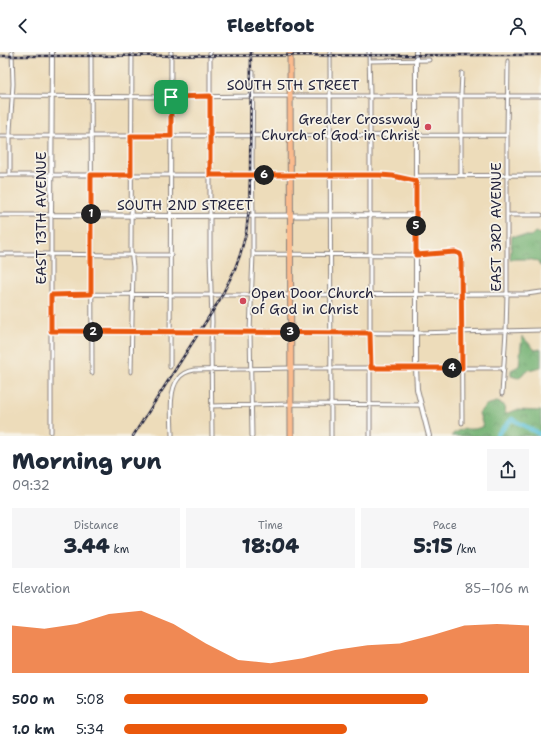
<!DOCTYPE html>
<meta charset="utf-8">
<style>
body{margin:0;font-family:"Shantell Sans",sans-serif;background:#f6f6f7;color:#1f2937;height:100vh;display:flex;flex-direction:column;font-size:15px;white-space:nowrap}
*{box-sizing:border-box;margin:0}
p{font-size:13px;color:#747a83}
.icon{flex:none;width:22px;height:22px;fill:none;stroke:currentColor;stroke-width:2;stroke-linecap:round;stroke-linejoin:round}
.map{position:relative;height:384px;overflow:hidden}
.details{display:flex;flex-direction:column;background:#fff;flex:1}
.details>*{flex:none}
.pin{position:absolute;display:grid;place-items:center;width:34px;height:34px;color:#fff;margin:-17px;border-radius:8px;box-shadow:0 2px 6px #0006}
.km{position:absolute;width:20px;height:20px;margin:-10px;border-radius:50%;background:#222;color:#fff;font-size:11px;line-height:20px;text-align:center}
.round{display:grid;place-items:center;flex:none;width:42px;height:42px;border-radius:0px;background:#f6f6f7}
.overview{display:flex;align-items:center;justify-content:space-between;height:68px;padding:0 12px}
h1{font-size:22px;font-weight:800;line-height:30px}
.metrics{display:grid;grid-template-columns:repeat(3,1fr);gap:6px;height:68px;padding:4px 12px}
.metrics div{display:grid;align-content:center;border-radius:0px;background:#f6f6f7;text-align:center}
.metrics b{font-size:20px;font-weight:800}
.metrics small{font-size:11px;font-weight:400}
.metrics p{font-size:11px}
.chart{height:112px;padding:8px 12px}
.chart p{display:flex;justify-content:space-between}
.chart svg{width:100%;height:72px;margin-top:4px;fill:#ea580c;opacity:.7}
ul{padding:0 12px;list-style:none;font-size:13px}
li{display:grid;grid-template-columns:64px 48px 1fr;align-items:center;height:30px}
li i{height:10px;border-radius:5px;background:#ea580c}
header{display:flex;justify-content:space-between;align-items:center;height:52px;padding:0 12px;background:#fff;font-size:18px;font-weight:800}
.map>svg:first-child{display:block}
</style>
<header><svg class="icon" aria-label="back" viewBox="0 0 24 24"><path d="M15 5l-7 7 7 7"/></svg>Fleetfoot<svg class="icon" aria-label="person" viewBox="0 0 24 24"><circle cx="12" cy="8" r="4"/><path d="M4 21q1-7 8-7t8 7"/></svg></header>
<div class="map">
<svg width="541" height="384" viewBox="0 0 541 384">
<defs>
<pattern id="forest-crowns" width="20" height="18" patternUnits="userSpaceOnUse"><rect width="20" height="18" fill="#71b071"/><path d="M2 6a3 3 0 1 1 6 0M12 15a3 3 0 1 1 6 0" fill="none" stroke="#5c8f5e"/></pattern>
</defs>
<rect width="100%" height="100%" fill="#f7f3e8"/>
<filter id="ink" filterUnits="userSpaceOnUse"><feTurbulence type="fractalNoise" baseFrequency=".025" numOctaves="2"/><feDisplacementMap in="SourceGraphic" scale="8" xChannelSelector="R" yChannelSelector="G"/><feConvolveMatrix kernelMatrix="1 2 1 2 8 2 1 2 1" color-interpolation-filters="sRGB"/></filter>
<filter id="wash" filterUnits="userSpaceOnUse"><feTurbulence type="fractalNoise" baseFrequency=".012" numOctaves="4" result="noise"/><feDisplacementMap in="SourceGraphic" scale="16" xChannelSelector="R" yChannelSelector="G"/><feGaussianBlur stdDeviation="0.9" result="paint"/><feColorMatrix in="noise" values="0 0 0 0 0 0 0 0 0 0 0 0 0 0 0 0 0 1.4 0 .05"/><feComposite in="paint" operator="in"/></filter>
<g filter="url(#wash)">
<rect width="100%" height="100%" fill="#eddcba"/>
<path fill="url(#forest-crowns)" stroke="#4a6956" d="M535 180 541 182V214H540L537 209 527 207H510L512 184H531Z
M522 284 535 298 541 297V315L528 318 518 326 511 324V318L519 314Z
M497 350 504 353 505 362 516 358 541 359V384H451C462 372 471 381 483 374L479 361 486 353Z"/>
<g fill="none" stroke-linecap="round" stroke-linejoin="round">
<path stroke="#5bc1d9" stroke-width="4.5" d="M497 384 498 382 512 367 541 383"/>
</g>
</g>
<g filter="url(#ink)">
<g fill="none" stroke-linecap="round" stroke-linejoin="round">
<g stroke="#887f7a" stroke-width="5">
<path id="minor" d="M91 0 92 321
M210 0V203L212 270 211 293 212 384
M330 0 331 384
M369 0 370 44V384
M369 9 429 8
M0 44 189 45 251 44H541
M0 84H131L507 83
M0 123H380L393 124 416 129
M10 123V79L13 32 12 0
M461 123V43L462 21
M416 124 541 123
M0 163H51V380
M508 163H541
M0 202H51L110 203H171
M253 202 416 203 455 201 460 202 461 206 462 371
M51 243 91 242 252 243 527 242 541 240
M51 279 416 281 541 278
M170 315 171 0
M131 320 133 215 131 198 132 0
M502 342 506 279 507 242V83L508 9
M211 354 291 352 421 353
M172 384C172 368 168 339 178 327 182 321 188 319 194 318L291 316H504
M252 384 250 280 253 202V163L252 107 253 20"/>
</g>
<g stroke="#887f7a" stroke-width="6">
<path id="tertiary" d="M52 0 51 163 171 164 415 163
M416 0V316L417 337 429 384"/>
</g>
<g stroke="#887f7a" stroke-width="7">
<path id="primary" d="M290 0 291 384"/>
</g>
<use href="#minor" stroke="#fff" stroke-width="3"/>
<use href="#tertiary" stroke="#fff" stroke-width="4"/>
<use href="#primary" stroke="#fbbb8d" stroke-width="5"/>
<g stroke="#22223b" stroke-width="2.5">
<path id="rail" d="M0 4 541 3
M133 384 219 249 234 219 240 203 246 181 249 157 250 123 251 0"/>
</g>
<use href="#rail" stroke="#f7f3e8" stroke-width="1" stroke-dasharray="3" stroke-linecap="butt"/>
</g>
</g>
<g fill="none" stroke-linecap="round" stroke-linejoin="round" filter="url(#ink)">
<g stroke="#fff" stroke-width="8">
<path id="route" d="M210 44V123H380L393 124 416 129V203L455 200 460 202 461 206 462 316H371L370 281 51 279V243L91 242V123H131V84H171V45Z"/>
</g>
<use href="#route" stroke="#ea580c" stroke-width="5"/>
</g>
<g fill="#d1495b" stroke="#f7f3e8" stroke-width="1.5">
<circle cx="428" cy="75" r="4"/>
<circle cx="243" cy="249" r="4"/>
</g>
<g text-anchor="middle" stroke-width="3.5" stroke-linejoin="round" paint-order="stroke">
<g font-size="14" fill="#22223b" stroke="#f7f3e8">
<text x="293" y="38">SOUTH 5TH STREET</text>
<text x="185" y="158">SOUTH 2ND STREET</text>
<text transform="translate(41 166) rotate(-90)" y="5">EAST 13TH AVENUE</text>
<text transform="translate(496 175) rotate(-90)" y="5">EAST 3RD AVENUE</text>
</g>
<g font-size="14" fill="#22223b" stroke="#f7f3e8" text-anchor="end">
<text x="420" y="72">Greater Crossway<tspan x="420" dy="16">Church of God in Christ</tspan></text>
<text x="251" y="246" text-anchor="start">Open Door Church<tspan x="251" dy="16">of God in Christ</tspan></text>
</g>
</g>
</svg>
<div class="pin" style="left:171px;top:45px;background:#1e9e55"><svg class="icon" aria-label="arrive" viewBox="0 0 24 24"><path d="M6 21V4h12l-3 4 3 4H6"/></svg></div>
<b class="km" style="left:91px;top:162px">1</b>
<b class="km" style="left:93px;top:280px">2</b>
<b class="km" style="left:290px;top:280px">3</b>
<b class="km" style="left:452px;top:316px">4</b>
<b class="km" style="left:416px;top:174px">5</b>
<b class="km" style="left:264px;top:123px">6</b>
</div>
<section class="details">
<div class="overview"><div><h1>Morning run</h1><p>09:32</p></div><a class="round"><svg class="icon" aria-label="share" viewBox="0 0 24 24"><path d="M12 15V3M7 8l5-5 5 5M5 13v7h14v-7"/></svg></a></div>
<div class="metrics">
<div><p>Distance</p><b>3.44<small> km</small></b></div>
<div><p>Time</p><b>18:04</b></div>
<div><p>Pace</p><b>5:15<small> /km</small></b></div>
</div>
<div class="chart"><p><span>Elevation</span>85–106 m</p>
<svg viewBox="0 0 160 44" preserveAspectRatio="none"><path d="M0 44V15L10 17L20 14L30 8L40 6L50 14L60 26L70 36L80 38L90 35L100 30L110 27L120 26L130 21L140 15L150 14L160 15V44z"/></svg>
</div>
<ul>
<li><b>500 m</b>5:08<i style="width:75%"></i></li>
<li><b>1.0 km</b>5:34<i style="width:55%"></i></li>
</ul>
</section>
